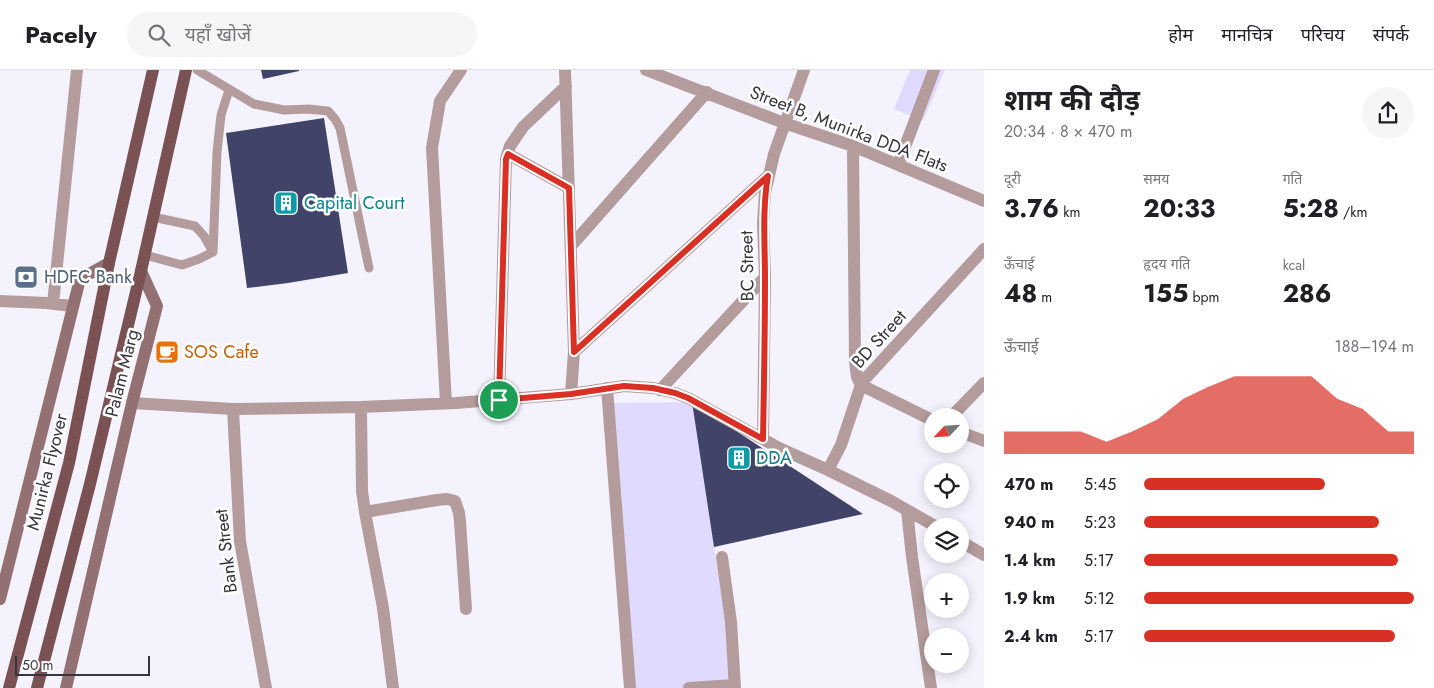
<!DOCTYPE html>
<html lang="hi">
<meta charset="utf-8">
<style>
body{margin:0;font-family:Jost,"Noto Sans Devanagari",sans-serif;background:#f6f6f6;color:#202124;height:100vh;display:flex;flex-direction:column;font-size:19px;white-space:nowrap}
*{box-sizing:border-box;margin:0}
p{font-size:16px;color:#757577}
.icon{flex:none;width:28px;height:28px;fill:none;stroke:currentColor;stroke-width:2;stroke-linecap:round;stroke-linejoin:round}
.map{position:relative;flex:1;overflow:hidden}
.panel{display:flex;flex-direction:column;background:#fff;width:450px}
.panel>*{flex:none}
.needle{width:32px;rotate:245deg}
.buttons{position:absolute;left:924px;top:338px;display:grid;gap:10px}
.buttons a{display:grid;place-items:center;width:45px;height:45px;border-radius:50%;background:#fff;box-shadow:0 2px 12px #0003;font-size:25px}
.scale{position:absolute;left:15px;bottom:12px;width:135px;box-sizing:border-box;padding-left:5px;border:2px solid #36353e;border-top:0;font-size:14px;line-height:18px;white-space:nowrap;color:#36353e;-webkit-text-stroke:4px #fff;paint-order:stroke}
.pin{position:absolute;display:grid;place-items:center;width:42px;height:42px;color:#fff;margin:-21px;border:2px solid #fff;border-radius:50%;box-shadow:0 1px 5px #0007}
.round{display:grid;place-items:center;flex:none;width:52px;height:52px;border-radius:26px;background:#f6f6f6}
.headline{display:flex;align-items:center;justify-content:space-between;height:85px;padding:0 20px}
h1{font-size:28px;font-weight:700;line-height:38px}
.figures{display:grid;grid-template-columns:repeat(3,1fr);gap:8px;height:85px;padding:5px 20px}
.figures div{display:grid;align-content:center}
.figures b{font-size:25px;font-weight:700}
.figures small{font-size:14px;font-weight:400}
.figures p{font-size:14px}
.chart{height:140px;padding:10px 20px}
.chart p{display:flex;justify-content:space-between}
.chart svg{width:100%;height:90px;margin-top:5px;fill:#d93025;opacity:.7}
ul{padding:0 20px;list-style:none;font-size:16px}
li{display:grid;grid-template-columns:80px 60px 1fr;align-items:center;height:38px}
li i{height:12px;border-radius:6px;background:#d93025}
header{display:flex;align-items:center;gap:30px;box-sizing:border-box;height:70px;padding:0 25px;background:#fff;border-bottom:1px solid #e0e0e0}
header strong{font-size:24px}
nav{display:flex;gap:28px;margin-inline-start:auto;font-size:18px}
.search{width:350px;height:45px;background:#f6f6f6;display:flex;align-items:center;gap:12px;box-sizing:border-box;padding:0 18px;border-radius:28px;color:#757577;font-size:19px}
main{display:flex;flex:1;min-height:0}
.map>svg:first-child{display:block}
</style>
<header>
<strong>Pacely</strong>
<div class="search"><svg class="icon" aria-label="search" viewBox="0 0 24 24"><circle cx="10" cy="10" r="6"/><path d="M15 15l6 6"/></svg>यहाँ खोजें</div>
<nav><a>होम</a><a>मानचित्र</a><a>परिचय</a><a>संपर्क</a></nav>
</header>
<main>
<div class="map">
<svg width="984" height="618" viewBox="0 0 984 618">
<rect width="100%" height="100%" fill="#f4f3fd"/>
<path fill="#dfdafe" d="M910 0H945L923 51 894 39Z
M692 332 735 615 689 618H630L610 333Z"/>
<path fill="#414369" d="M261 0H299V1L263 9Z
M324 48 348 203 288 213 247 218 226 63Z
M692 332 863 444 714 477Z"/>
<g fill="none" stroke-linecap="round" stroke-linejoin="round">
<path stroke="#b49b9c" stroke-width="9" d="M197 0 254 34 284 40 308 39 328 41 335 49 340 58 369 198
M213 182 217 82 221 45 229 20
M145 185 182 195 199 189 213 182 204 166 195 156 153 147"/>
<path stroke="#b49b9c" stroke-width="12" d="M565 0 574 282 571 324
M646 0 784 53 853 76 984 131
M853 76 855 292 857 307 861 315 932 350
M508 84 569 118
M898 95 934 0
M571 176 707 22
M0 231 46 233 72 236
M53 234 77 0
M574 282 768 106
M607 318 630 618
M660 320 765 207
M499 330 506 89 510 76 523 57 566 16
M132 333 233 339 361 337 456 333 571 324 624 316 653 318 675 323 688 328 779 378 828 400 891 431 935 456
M446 333 432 78 440 31 461 0
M361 337 362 421 365 442 383 538 393 618
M233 339 240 471 266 618
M952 346 984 313
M960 362 984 371
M763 369 765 207 763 153 765 123 774 84 804 0
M828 400 841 375 861 315 865 309 975 189 984 179
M907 440 912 487 931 618
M365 442 437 430 447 429 455 431 459 443 460 452 466 539
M960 471 984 485
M722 487 731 552 735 618
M689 618 735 615"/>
<path stroke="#937172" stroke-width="12" d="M0 529 80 209 109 193
M66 618 132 333 157 236 141 201"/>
<path stroke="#7b5254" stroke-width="12" d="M9 618 69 393 109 193 153 0
M37 618 90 414 141 201 186 0"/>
</g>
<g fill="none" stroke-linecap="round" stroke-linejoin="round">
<g stroke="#fff" stroke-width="10">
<path id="route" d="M508 84 569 118 574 282 768 106C762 140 765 174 765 209 765 262 764 315 763 369L688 328 675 323 653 318 624 316 571 324 499 330 506 89Z"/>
</g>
<use href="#route" stroke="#d93025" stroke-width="6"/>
</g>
<defs>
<g id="building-square" transform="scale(1.25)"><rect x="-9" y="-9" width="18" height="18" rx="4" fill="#0f9aa8" stroke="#fff"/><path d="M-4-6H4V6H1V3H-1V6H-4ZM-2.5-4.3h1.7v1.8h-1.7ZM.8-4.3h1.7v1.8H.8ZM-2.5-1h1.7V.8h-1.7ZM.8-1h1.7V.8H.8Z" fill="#fff"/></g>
<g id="bank-square" transform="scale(1.25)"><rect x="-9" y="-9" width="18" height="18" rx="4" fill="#5c6f8a" stroke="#fff"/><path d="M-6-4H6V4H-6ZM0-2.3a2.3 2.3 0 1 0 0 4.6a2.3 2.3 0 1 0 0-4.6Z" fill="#fff"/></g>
<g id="cafe-square" transform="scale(1.25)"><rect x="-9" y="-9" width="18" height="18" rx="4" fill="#e8710a" stroke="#fff"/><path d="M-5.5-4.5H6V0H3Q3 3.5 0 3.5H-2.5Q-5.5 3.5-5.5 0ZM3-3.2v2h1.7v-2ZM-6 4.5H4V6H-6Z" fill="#fff"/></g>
</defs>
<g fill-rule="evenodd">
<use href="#building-square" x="286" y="133"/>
<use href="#bank-square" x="26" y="207"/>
<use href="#cafe-square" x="167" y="282"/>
<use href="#building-square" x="739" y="388"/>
</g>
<g text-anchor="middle" stroke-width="5" stroke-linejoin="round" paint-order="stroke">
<g font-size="18" fill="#36353e" stroke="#fff">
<text transform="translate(849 59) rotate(21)" y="6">Street B, Munirka DDA Flats</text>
<text transform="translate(747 196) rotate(-91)" y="6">BC Street</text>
<text transform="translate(879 269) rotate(-48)" y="6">BD Street</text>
<text transform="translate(122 303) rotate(-76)" y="6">Palam Marg</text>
<text transform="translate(47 402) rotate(-76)" y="6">Munirka Flyover</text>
<text transform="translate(226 481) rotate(-97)" y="6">Bank Street</text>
</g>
<g font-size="18" fill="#0d838f" stroke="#fff" text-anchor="start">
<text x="304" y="139">Capital Court</text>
<text x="756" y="394">DDA</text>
</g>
<g font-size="18" fill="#4e5e75" stroke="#fff" text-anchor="start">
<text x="44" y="213">HDFC Bank</text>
</g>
<g font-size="18" fill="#c56008" stroke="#fff" text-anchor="start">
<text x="184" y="288">SOS Cafe</text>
</g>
</g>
</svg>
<div class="buttons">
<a><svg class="needle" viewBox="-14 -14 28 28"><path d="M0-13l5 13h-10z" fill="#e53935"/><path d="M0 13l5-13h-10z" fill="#757577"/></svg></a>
<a><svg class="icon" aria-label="locate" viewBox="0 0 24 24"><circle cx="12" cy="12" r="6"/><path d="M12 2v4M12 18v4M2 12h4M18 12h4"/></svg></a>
<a><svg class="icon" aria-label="layers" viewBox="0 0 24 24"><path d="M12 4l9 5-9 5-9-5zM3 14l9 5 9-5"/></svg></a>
<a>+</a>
<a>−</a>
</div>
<div class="scale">50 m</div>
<div class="pin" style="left:499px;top:330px;background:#1e9e55"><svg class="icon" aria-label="arrive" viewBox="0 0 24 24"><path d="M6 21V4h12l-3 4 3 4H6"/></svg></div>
</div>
<section class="panel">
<div class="headline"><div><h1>शाम की दौड़</h1><p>20:34 · 8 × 470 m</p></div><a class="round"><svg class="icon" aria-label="share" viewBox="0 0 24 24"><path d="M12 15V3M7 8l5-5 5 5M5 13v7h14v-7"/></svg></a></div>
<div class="figures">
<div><p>दूरी</p><b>3.76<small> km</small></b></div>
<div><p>समय</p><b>20:33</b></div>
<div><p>गति</p><b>5:28<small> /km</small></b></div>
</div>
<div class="figures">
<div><p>ऊँचाई</p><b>48<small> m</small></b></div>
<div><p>हृदय गति</p><b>155<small> bpm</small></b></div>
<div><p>kcal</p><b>286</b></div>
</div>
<div class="chart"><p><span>ऊँचाई</span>188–194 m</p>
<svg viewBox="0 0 160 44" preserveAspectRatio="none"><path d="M0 44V33L10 33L20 33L30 33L40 38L50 33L60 27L70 17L80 11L90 6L100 6L110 6L120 6L130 17L140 22L150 33L160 33V44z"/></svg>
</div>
<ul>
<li><b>470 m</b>5:45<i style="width:67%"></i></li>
<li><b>940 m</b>5:23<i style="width:87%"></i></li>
<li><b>1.4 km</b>5:17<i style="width:94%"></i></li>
<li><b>1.9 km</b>5:12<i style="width:100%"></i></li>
<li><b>2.4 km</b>5:17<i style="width:93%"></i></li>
</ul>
</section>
</main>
